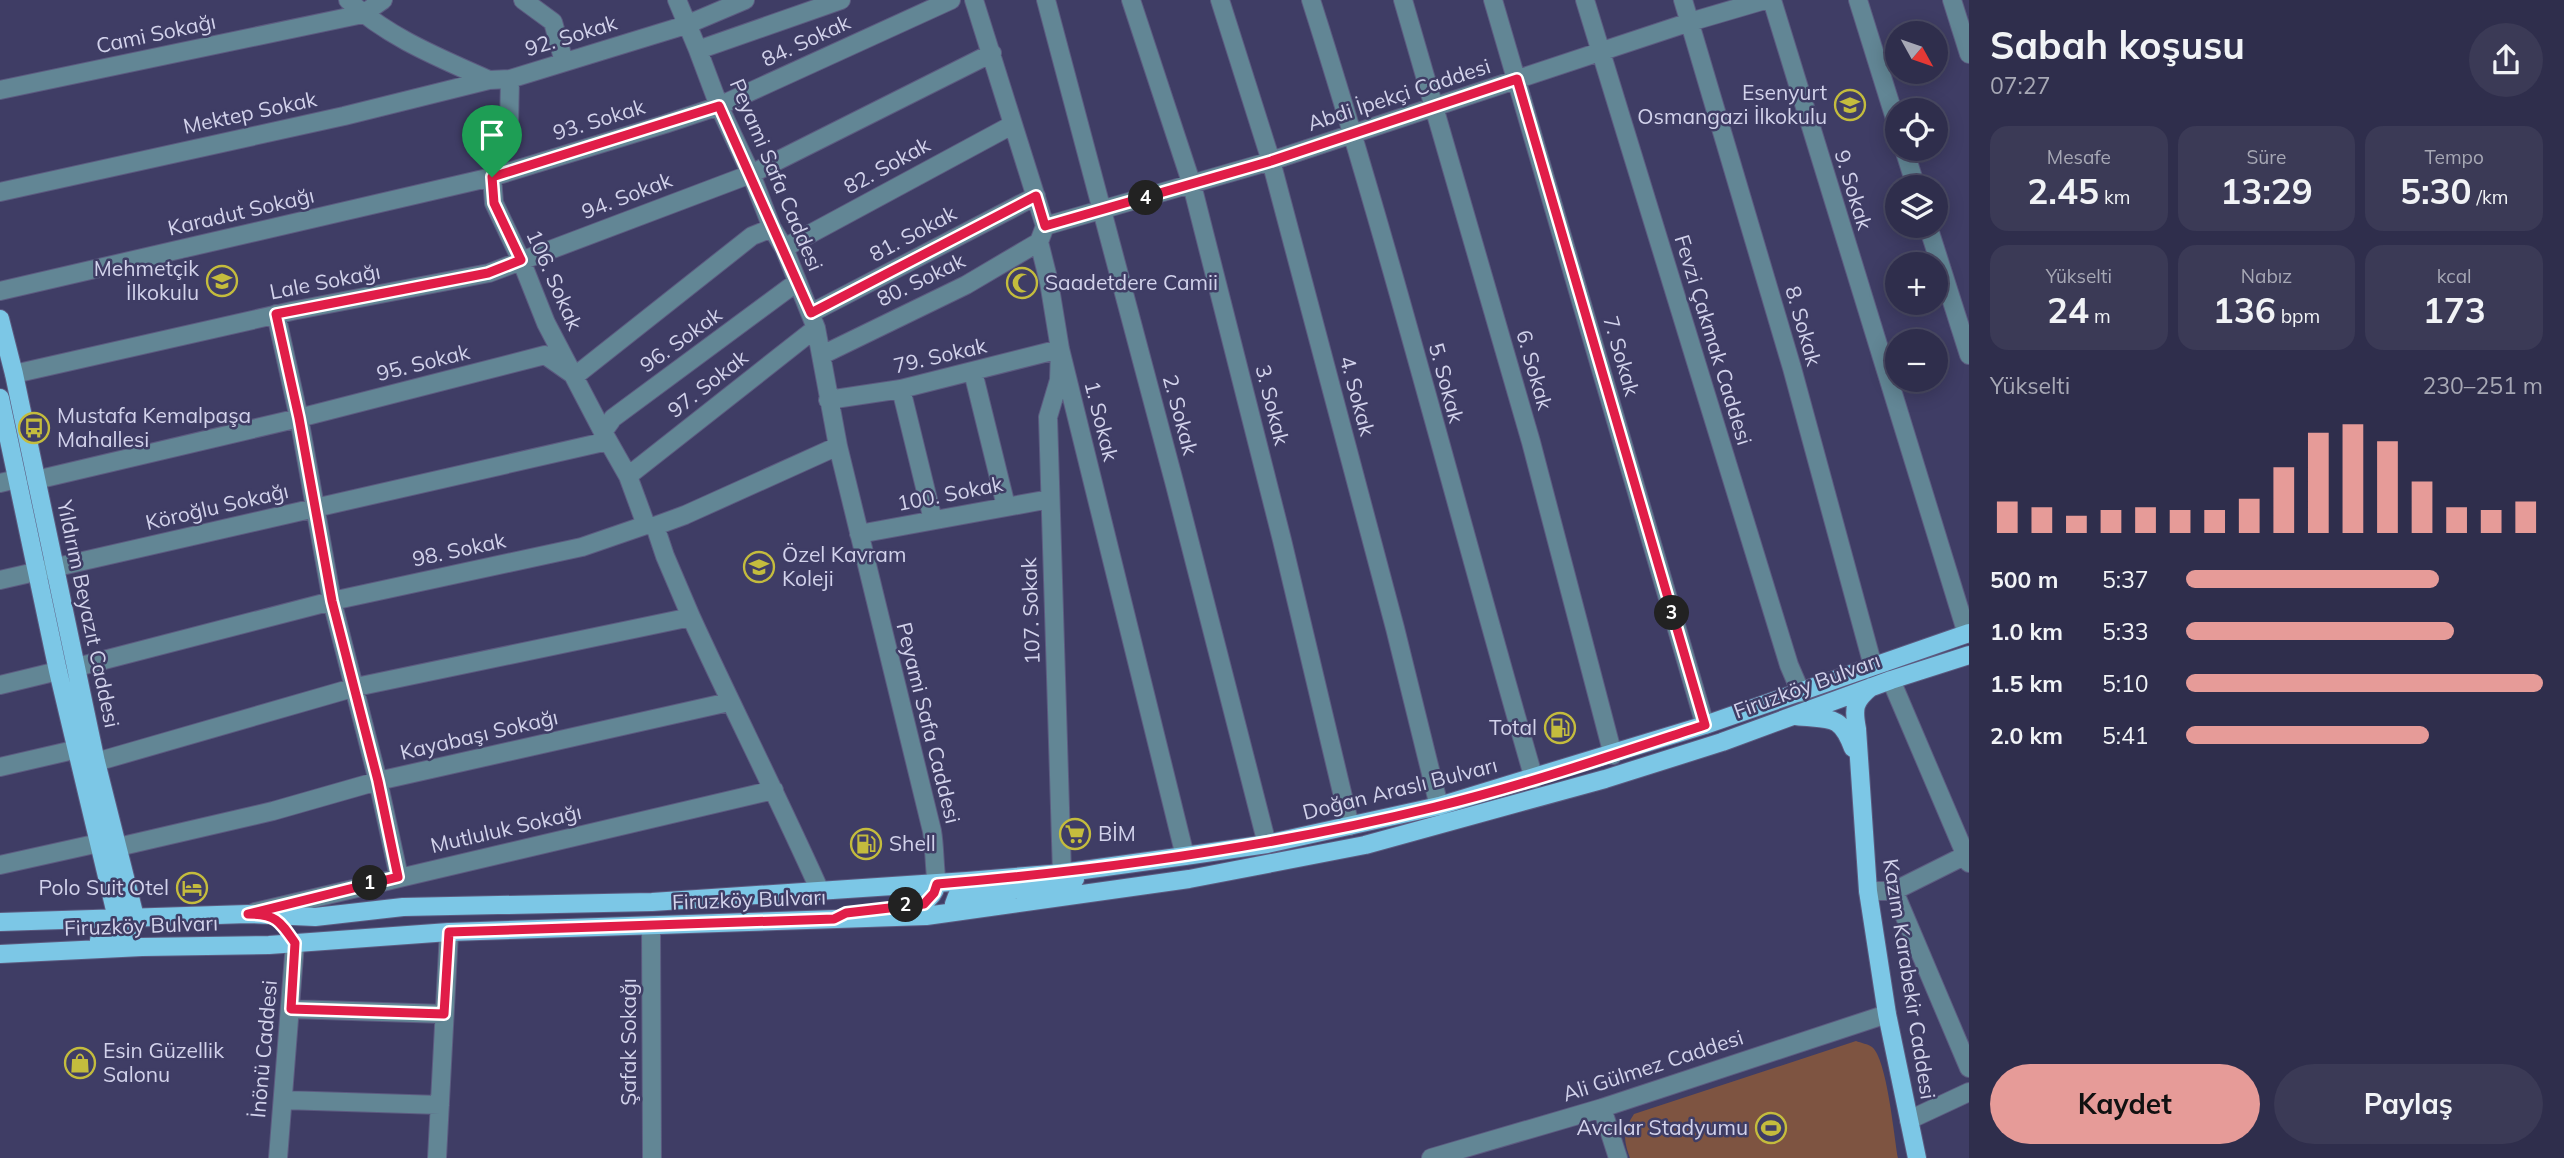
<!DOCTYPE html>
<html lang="tr">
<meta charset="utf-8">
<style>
body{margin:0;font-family:Mulish,sans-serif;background:#3b3a56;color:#f1f3f6;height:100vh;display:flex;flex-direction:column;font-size:26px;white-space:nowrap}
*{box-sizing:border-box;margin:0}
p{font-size:23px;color:#a7a8b5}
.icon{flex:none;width:38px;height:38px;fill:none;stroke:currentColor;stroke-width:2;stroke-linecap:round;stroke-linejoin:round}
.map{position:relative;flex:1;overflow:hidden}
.details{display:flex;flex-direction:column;background:#2f2e4c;width:595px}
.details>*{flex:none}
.needle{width:46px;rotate:130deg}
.tools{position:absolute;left:1885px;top:21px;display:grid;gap:14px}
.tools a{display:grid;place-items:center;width:63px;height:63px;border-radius:50%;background:#2f2e4c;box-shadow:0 4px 18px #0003,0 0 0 2px #4a4a64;font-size:35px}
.pin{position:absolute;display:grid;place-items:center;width:60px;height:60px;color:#fff;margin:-72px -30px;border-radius:50% 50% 50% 0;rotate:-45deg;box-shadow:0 0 7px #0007}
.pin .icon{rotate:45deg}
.km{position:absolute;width:35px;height:35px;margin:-18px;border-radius:50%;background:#222;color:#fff;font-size:19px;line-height:35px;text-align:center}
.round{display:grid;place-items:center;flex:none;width:74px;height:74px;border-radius:37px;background:#3b3a56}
.head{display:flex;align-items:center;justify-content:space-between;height:119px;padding:0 21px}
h1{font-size:38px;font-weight:700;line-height:52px}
.stats{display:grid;grid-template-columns:repeat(3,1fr);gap:10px;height:119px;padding:7px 21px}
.stats div{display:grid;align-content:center;border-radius:18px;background:#3b3a56;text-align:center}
.stats b{font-size:35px;font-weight:700}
.stats small{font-size:19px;font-weight:400}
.stats p{font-size:19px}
.chart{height:196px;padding:14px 21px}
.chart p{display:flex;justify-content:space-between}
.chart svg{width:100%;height:126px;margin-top:7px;stroke:#e69b98;stroke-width:6}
.button{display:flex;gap:14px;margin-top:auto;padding:14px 21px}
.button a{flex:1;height:80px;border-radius:42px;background:#e69b98;color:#111;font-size:28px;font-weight:700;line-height:80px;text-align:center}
.button a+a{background:#3b3a56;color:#f1f3f6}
ul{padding:0 21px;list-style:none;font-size:23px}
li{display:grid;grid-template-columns:112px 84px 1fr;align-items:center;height:52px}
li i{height:18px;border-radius:9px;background:#e69b98}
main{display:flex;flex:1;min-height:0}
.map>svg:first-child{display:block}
</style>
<main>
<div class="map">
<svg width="1969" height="1158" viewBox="0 0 1969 1158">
<rect width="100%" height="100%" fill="#3f3d65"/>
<path fill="#7e5441" d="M1856 1041C1861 1043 1868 1044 1872 1047 1887 1059 1894 1136 1898 1158H1630C1623 1139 1623 1131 1634 1114Z"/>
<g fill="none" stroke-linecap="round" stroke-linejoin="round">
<g stroke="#5c5b80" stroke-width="20">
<path id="minor" d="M348 0C387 37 440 58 489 80
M523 0 553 22 564 62
M677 0 698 50 719 106 751 174 772 228 784 248 816 328 838 446 932 831C935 849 934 866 937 884
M974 0 1045 226 1039 242 1049 282 1060 349 1185 856
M1046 0 1175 485 1267 844
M1131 0 1192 185 1282 540 1350 826
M1220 0 1271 161 1395 628 1439 806
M1311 0C1393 257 1459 519 1534 779
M1403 0 1531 442 1613 755
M1493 0 1705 725
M1585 0 1789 665 1801 693
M1683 0 1792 368 1873 666
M1772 0 1967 634
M1858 0 1897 125
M1952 0 1969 54
M698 50 841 0
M510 79 509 126 492 177 494 203 521 260 546 323 603 432
M0 90 363 14 383 0
M1904 149 1916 187
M0 192 344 116 489 80 510 79 686 25 745 0
M1045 226 1271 161 1690 22 1765 0
M1928 226 1969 355
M784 248 1012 125
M0 291 492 177 665 124 719 106 951 0
M811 313 1036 196
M276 314 299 418 332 601 378 781 399 877
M822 355 966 285 1039 242
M973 372 1006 506
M14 374 292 311 489 273 751 174 992 53
M901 389 933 520
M828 400 901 389 1060 349 1059 380 1048 417 1062 873
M628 476 816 328
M36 480 299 418 545 355 575 376 752 236 772 228
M0 483 17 479
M646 525 628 476 603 432 613 418 797 282
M655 526 665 556 691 617
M859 534 1050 499
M0 580 608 441
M77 667 332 601 582 547 646 525 655 526 685 515 838 446
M1891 680 1969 863
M0 685 58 671
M96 762 356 687 691 617C733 709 779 799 820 891
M0 767 78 749
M118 847 273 811 378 781 729 702
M0 865 99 843
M1868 891H1894L1966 855
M1894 891 1969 1068
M255 912 774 790
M651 926 652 1158
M291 1009 444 1014
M283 1100 440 1105
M1602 1108 1618 1158
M1909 1120 1969 1092
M278 1158 295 943
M437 1158 449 932
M1431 1158 1602 1108 1887 1014"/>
</g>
<g stroke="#5c5b80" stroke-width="20">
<path id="major" d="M0 319 14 374 96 762 135 917C134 937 116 939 99 940
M0 398 58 671 119 927
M1871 687C1854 701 1853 708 1857 729L1868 891 1887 1014 1917 1158
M1796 716C1830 720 1840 713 1853 748
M900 906C920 904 931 904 937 884
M963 911 956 908 954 904 957 896 964 893 1059 886 1075 879
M0 922 248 914 315 917 403 907 652 902 967 881 1062 873 1185 856 1267 844 1439 806 1705 725 1969 633
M0 954 142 947 269 945 449 932 926 916 1189 879 1365 845 1605 779 1722 742 1891 680 1969 655"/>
</g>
<use href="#minor" stroke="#628695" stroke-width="18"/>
<use href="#major" stroke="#7cc7e6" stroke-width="18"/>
</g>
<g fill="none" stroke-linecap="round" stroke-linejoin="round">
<g stroke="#fff" stroke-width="14">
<path id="route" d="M1517 79 1705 725C1616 754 1526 785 1435 807 1271 847 1105 870 937 884L934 893 924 904 846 913 834 919 449 932 444 1014 291 1009 295 943C280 921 276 914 248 914L398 877 378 781 332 601 299 418 276 314 488 273 521 260 494 203 492 177 719 106 811 313 1036 196 1045 226 1271 161Z"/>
</g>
<use href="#route" stroke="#e11d48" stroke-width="9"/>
</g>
<defs>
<g id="school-ring" transform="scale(1.575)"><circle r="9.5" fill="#3f3d65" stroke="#c4bc3d" stroke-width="1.5"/><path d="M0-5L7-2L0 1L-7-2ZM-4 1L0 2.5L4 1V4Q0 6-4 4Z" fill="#c4bc3d"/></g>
<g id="mosque-ring" transform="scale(1.575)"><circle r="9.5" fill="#3f3d65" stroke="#c4bc3d" stroke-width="1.5"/><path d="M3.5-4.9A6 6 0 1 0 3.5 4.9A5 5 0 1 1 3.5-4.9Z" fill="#c4bc3d"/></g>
<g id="bus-ring" transform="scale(1.575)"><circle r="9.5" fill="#3f3d65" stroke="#c4bc3d" stroke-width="1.5"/><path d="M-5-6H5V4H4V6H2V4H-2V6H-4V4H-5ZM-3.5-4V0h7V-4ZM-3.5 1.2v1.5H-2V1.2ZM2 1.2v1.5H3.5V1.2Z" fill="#c4bc3d"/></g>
<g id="fuel-ring" transform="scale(1.575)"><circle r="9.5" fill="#3f3d65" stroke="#c4bc3d" stroke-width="1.5"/><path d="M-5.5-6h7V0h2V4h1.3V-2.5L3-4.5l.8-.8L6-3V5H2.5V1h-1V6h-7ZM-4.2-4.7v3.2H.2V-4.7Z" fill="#c4bc3d"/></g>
<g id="supermarket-ring" transform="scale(1.575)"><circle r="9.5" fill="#3f3d65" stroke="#c4bc3d" stroke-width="1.5"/><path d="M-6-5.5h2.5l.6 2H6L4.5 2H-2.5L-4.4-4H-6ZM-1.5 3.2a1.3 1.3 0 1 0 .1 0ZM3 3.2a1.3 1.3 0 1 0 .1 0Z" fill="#c4bc3d"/></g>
<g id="hotel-ring" transform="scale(1.575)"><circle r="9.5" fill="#3f3d65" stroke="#c4bc3d" stroke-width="1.5"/><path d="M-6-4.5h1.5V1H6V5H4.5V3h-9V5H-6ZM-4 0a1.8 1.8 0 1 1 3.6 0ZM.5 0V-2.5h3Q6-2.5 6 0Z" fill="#c4bc3d"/></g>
<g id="shop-ring" transform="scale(1.575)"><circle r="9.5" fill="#3f3d65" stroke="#c4bc3d" stroke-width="1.5"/><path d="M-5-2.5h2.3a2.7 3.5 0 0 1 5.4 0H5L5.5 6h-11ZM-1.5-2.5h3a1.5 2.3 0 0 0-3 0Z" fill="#c4bc3d"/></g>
<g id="stadium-ring" transform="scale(1.575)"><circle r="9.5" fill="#3f3d65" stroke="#c4bc3d" stroke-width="1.5"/><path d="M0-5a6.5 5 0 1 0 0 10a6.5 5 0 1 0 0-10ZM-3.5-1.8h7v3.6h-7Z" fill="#c4bc3d"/></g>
</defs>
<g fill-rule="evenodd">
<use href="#school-ring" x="1850" y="105"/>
<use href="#school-ring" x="222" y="281"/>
<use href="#mosque-ring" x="1022" y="283"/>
<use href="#bus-ring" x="34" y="428"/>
<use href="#school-ring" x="759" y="567"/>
<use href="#fuel-ring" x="1560" y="728"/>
<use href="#supermarket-ring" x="1075" y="834"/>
<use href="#fuel-ring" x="866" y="844"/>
<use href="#hotel-ring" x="192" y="888"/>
<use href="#shop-ring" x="80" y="1063"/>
<use href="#stadium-ring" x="1771" y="1128"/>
</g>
<g text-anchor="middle" stroke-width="5" stroke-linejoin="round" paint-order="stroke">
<g font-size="21" fill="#d2d2eb" stroke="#3f3d65">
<text transform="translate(156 34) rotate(-12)" y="7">Cami Sokağı</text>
<text transform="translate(571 36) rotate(-17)" y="7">92. Sokak</text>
<text transform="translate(806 41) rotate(-25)" y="7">84. Sokak</text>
<text transform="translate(1399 95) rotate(-18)" y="7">Abdi İpekçi Caddesi</text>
<text transform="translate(250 113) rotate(-12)" y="7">Mektep Sokak</text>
<text transform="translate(599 120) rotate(-17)" y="7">93. Sokak</text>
<text transform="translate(887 166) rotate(-29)" y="7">82. Sokak</text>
<text transform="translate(776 175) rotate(67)" y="7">Peyami Safa Caddesi</text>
<text transform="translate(1853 190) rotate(73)" y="7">9. Sokak</text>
<text transform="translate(627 196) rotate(-21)" y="7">94. Sokak</text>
<text transform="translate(241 212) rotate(-13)" y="7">Karadut Sokağı</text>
<text transform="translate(913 234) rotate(-28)" y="7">81. Sokak</text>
<text transform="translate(554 280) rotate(66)" y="7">106. Sokak</text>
<text transform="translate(921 280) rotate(-26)" y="7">80. Sokak</text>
<text transform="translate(325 282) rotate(-11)" y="7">Lale Sokağı</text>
<text transform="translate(1803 326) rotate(74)" y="7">8. Sokak</text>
<text transform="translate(681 340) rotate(-36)" y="7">96. Sokak</text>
<text transform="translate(1713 340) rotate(73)" y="7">Fevzi Çakmak Caddesi</text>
<text transform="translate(940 356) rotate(-13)" y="7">79. Sokak</text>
<text transform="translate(1621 356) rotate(74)" y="7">7. Sokak</text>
<text transform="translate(423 363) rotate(-14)" y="7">95. Sokak</text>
<text transform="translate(1534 370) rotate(74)" y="7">6. Sokak</text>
<text transform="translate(1446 383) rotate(75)" y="7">5. Sokak</text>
<text transform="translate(708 384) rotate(-38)" y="7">97. Sokak</text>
<text transform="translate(1357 396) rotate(75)" y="7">4. Sokak</text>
<text transform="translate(1272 405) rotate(76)" y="7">3. Sokak</text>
<text transform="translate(1180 415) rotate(75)" y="7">2. Sokak</text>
<text transform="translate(1101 421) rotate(76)" y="7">1. Sokak</text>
<text transform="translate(950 494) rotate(-11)" y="7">100. Sokak</text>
<text transform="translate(217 507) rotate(-13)" y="7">Köroğlu Sokağı</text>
<text transform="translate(459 550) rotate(-12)" y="7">98. Sokak</text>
<text transform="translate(1031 611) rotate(-92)" y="7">107. Sokak</text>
<text transform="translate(88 614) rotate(78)" y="7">Yıldırım Beyazıt Caddesi</text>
<text transform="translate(1807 686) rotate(-20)" y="7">Firuzköy Bulvarı</text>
<text transform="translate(928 723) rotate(76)" y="7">Peyami Safa Caddesi</text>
<text transform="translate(479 735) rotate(-13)" y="7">Kayabaşı Sokağı</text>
<text transform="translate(1400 789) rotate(-14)" y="7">Doğan Araslı Bulvarı</text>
<text transform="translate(506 829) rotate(-13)" y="7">Mutluluk Sokağı</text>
<text transform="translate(749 900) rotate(-2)" y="7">Firuzköy Bulvarı</text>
<text transform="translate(141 926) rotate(-2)" y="7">Firuzköy Bulvarı</text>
<text transform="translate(1909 979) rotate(81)" y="7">Kazım Karabekir Caddesi</text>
<text transform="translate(629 1042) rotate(-90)" y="7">Şafak Sokağı</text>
<text transform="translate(264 1049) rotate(-85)" y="7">İnönü Caddesi</text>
<text transform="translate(1653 1066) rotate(-18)" y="7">Ali Gülmez Caddesi</text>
</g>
<g font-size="21" fill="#d2d2eb" stroke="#3f3d65" text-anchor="start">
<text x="1827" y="100" text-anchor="end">Esenyurt<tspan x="1827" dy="24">Osmangazi İlkokulu</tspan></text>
<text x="199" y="276" text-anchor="end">Mehmetçik<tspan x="199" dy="24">İlkokulu</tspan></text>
<text x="1045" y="290">Saadetdere Camii</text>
<text x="57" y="423">Mustafa Kemalpaşa<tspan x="57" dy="24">Mahallesi</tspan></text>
<text x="782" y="562">Özel Kavram<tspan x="782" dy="24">Koleji</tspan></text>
<text x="1537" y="735" text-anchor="end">Total</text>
<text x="1098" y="841">BİM</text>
<text x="889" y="851">Shell</text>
<text x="169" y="895" text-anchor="end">Polo Suit Otel</text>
<text x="103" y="1058">Esin Güzellik<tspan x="103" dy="24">Salonu</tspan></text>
<text x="1748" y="1135" text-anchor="end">Avcılar Stadyumu</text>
</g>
</g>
</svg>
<div class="tools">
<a><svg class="needle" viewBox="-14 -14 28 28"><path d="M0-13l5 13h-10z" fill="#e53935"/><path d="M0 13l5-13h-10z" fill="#a7a8b5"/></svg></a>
<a><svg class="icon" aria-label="locate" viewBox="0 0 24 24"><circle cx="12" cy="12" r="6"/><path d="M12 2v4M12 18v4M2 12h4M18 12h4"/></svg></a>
<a><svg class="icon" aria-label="layers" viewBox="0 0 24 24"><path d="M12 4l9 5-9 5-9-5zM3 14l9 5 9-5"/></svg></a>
<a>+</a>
<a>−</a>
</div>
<div class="pin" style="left:492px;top:177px;background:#1e9e55"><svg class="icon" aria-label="arrive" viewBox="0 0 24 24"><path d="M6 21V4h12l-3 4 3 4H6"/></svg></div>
<b class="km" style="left:370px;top:883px">1</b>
<b class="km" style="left:906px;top:905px">2</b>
<b class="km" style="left:1672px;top:613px">3</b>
<b class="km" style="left:1146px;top:198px">4</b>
</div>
<section class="details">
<div class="head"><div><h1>Sabah koşusu</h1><p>07:27</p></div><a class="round"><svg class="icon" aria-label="share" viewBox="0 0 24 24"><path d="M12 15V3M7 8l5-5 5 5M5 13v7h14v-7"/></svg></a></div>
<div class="stats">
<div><p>Mesafe</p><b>2.45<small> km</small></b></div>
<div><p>Süre</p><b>13:29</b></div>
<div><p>Tempo</p><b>5:30<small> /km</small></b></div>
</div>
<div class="stats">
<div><p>Yükselti</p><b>24<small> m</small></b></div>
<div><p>Nabız</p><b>136<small> bpm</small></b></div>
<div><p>kcal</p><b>173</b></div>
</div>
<div class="chart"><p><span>Yükselti</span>230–251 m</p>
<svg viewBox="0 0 160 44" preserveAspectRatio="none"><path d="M5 44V33M15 44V35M25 44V38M35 44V36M45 44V35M55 44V36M65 44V36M75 44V32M85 44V21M95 44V9M105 44V6M115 44V12M125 44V26M135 44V35M145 44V36M155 44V33"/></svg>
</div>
<ul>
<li><b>500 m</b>5:37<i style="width:71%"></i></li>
<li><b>1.0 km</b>5:33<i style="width:75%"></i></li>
<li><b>1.5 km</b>5:10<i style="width:100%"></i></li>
<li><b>2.0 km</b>5:41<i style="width:68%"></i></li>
</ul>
<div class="button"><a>Kaydet</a><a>Paylaş</a></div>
</section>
</main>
